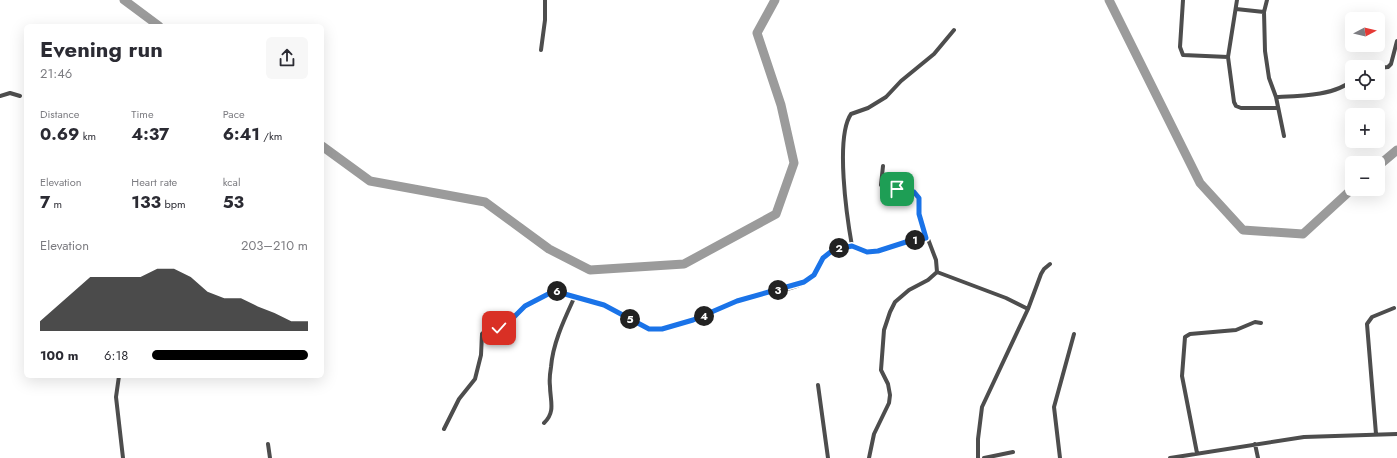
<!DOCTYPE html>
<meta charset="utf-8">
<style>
body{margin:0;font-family:Jost,sans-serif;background:#f7f7f7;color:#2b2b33;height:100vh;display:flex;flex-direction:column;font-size:15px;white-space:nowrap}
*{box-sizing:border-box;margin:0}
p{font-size:13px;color:#7c7c81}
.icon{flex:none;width:22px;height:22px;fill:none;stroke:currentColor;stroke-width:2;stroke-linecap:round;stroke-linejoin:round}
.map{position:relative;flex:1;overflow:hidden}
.details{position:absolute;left:24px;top:24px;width:300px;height:354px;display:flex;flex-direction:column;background:#fff;border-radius:6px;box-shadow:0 4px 16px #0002}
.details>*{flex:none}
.needle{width:26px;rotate:83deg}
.controls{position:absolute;left:1345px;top:12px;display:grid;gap:8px}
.controls a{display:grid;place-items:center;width:40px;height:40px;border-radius:6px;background:#fff;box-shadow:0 4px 16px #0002;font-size:20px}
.pin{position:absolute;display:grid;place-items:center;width:34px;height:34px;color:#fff;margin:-17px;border-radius:8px;box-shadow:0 2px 6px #0006}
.km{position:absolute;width:20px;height:20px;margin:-10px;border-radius:50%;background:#222;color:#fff;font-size:11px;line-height:20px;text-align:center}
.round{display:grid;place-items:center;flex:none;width:42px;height:42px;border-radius:6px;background:#f7f7f7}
.overview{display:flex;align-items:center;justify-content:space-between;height:68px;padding:0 16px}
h1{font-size:22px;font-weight:700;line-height:30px}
.metrics{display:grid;grid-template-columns:repeat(3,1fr);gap:6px;height:68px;padding:4px 16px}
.metrics div{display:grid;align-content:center}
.metrics b{font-size:17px;font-weight:700}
.metrics small{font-size:11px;font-weight:400}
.metrics p{font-size:11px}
.chart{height:112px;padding:8px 16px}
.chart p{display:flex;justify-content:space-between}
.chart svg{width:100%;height:72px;margin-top:4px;fill:#000;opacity:.7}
ul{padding:0 16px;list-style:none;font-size:13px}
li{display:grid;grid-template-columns:64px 48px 1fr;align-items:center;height:30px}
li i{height:10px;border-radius:5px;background:#000}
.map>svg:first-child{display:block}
</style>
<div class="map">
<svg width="1397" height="458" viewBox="0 0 1397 458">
<rect width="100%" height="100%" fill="#fff"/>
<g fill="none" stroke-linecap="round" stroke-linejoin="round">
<path stroke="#9b9b9b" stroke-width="9" d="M124 0 159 26
M1109 0 1200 183 1243 230 1303 234 1352 189
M322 146 370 181 485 202 549 249 590 270 684 264 776 214 794 163 781 105 757 33 775 0
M1378 166 1397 150"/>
<path stroke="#4d4d4d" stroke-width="4" d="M1183 0 1180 47 1183 55 1228 57
M1237 0 1228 57 1234 102 1236 106 1241 108H1278
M1267 0 1264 12 1265 51 1269 78 1276 97 1284 136
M1236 9 1264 12
M541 50 545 20V0
M1364 67H1374
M1378 68 1388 67 1391 64 1397 41
M0 96 10 93 20 96
M1276 97C1298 96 1336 96 1352 80
M883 166 881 185C893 193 910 184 919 198V214L926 238
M937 272 1006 298 1028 309
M119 376 116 397 123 458
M818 385 828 458
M544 423C556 412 550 400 550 386 549 379 550 373 551 367 553 342 565 318 575 296
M444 429 459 399 475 379 481 355 482 334 486 330 501 327 511 320 525 306 553 291H558C576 297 595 301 613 309 625 315 637 327 650 329 675 333 714 310 737 302 758 294 784 293 804 283 818 276 819 259 832 250 837 247 846 247 852 246
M1376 434 1367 324 1372 317 1394 308
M268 444 270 458
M1255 444 1258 458
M1197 453 1182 376 1185 337 1190 334 1236 330 1255 322 1261 323
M869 458 874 434 889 403 890 395 888 384 881 370 884 330 890 312 895 302 909 290 928 280 937 272 936 260 928 239C903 239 875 261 852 246 847 218 835 137 851 114L868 108 886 97 901 81 934 54 954 30
M978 458V439L982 407 1028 309 1041 274 1044 269 1050 264
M984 458 1013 452
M1060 458 1054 407 1074 334
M1170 458 1304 437 1397 434"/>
</g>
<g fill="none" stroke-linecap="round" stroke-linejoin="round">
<g stroke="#fff" stroke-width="8">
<path id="route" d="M499 328 511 320 525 306 554 291 604 305 649 329H662L693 320 737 301 804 282 814 275 823 258 833 250 852 246 867 252 878 251 906 242 926 238 919 214V198L914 192 897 189"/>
</g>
<use href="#route" stroke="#1a73e8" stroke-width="5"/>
</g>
</svg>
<div class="controls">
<a><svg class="needle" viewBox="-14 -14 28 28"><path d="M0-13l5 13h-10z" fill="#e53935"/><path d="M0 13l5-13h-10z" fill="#7c7c81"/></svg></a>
<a><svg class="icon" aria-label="locate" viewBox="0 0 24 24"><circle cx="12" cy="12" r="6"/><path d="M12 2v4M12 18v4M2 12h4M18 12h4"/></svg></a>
<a>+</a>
<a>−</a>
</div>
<div class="pin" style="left:897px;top:189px;background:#1e9e55"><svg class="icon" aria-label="arrive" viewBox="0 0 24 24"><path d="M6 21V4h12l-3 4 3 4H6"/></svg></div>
<div class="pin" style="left:499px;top:328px;background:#d93025"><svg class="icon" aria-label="check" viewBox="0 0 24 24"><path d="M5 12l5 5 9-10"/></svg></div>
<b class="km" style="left:915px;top:240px">1</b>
<b class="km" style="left:839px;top:248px">2</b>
<b class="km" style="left:778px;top:290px">3</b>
<b class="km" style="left:704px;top:316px">4</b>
<b class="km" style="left:630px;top:319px">5</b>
<b class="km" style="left:557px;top:291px">6</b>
<section class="details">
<div class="overview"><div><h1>Evening run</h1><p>21:46</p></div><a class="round"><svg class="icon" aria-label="share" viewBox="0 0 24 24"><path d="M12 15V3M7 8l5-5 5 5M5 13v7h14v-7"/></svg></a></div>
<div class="metrics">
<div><p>Distance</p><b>0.69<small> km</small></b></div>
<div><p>Time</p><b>4:37</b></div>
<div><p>Pace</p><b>6:41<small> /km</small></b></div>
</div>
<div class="metrics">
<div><p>Elevation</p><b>7<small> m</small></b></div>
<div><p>Heart rate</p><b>133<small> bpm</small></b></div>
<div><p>kcal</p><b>53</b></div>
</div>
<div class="chart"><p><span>Elevation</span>203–210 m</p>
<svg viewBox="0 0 160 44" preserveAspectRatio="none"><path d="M0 44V38L10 29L20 20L30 11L40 11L50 11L60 11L70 6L80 6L90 11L100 20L110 24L120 24L130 29L140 33L150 38L160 38V44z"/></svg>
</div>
<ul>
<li><b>100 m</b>6:18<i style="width:100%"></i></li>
</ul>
</section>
</div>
